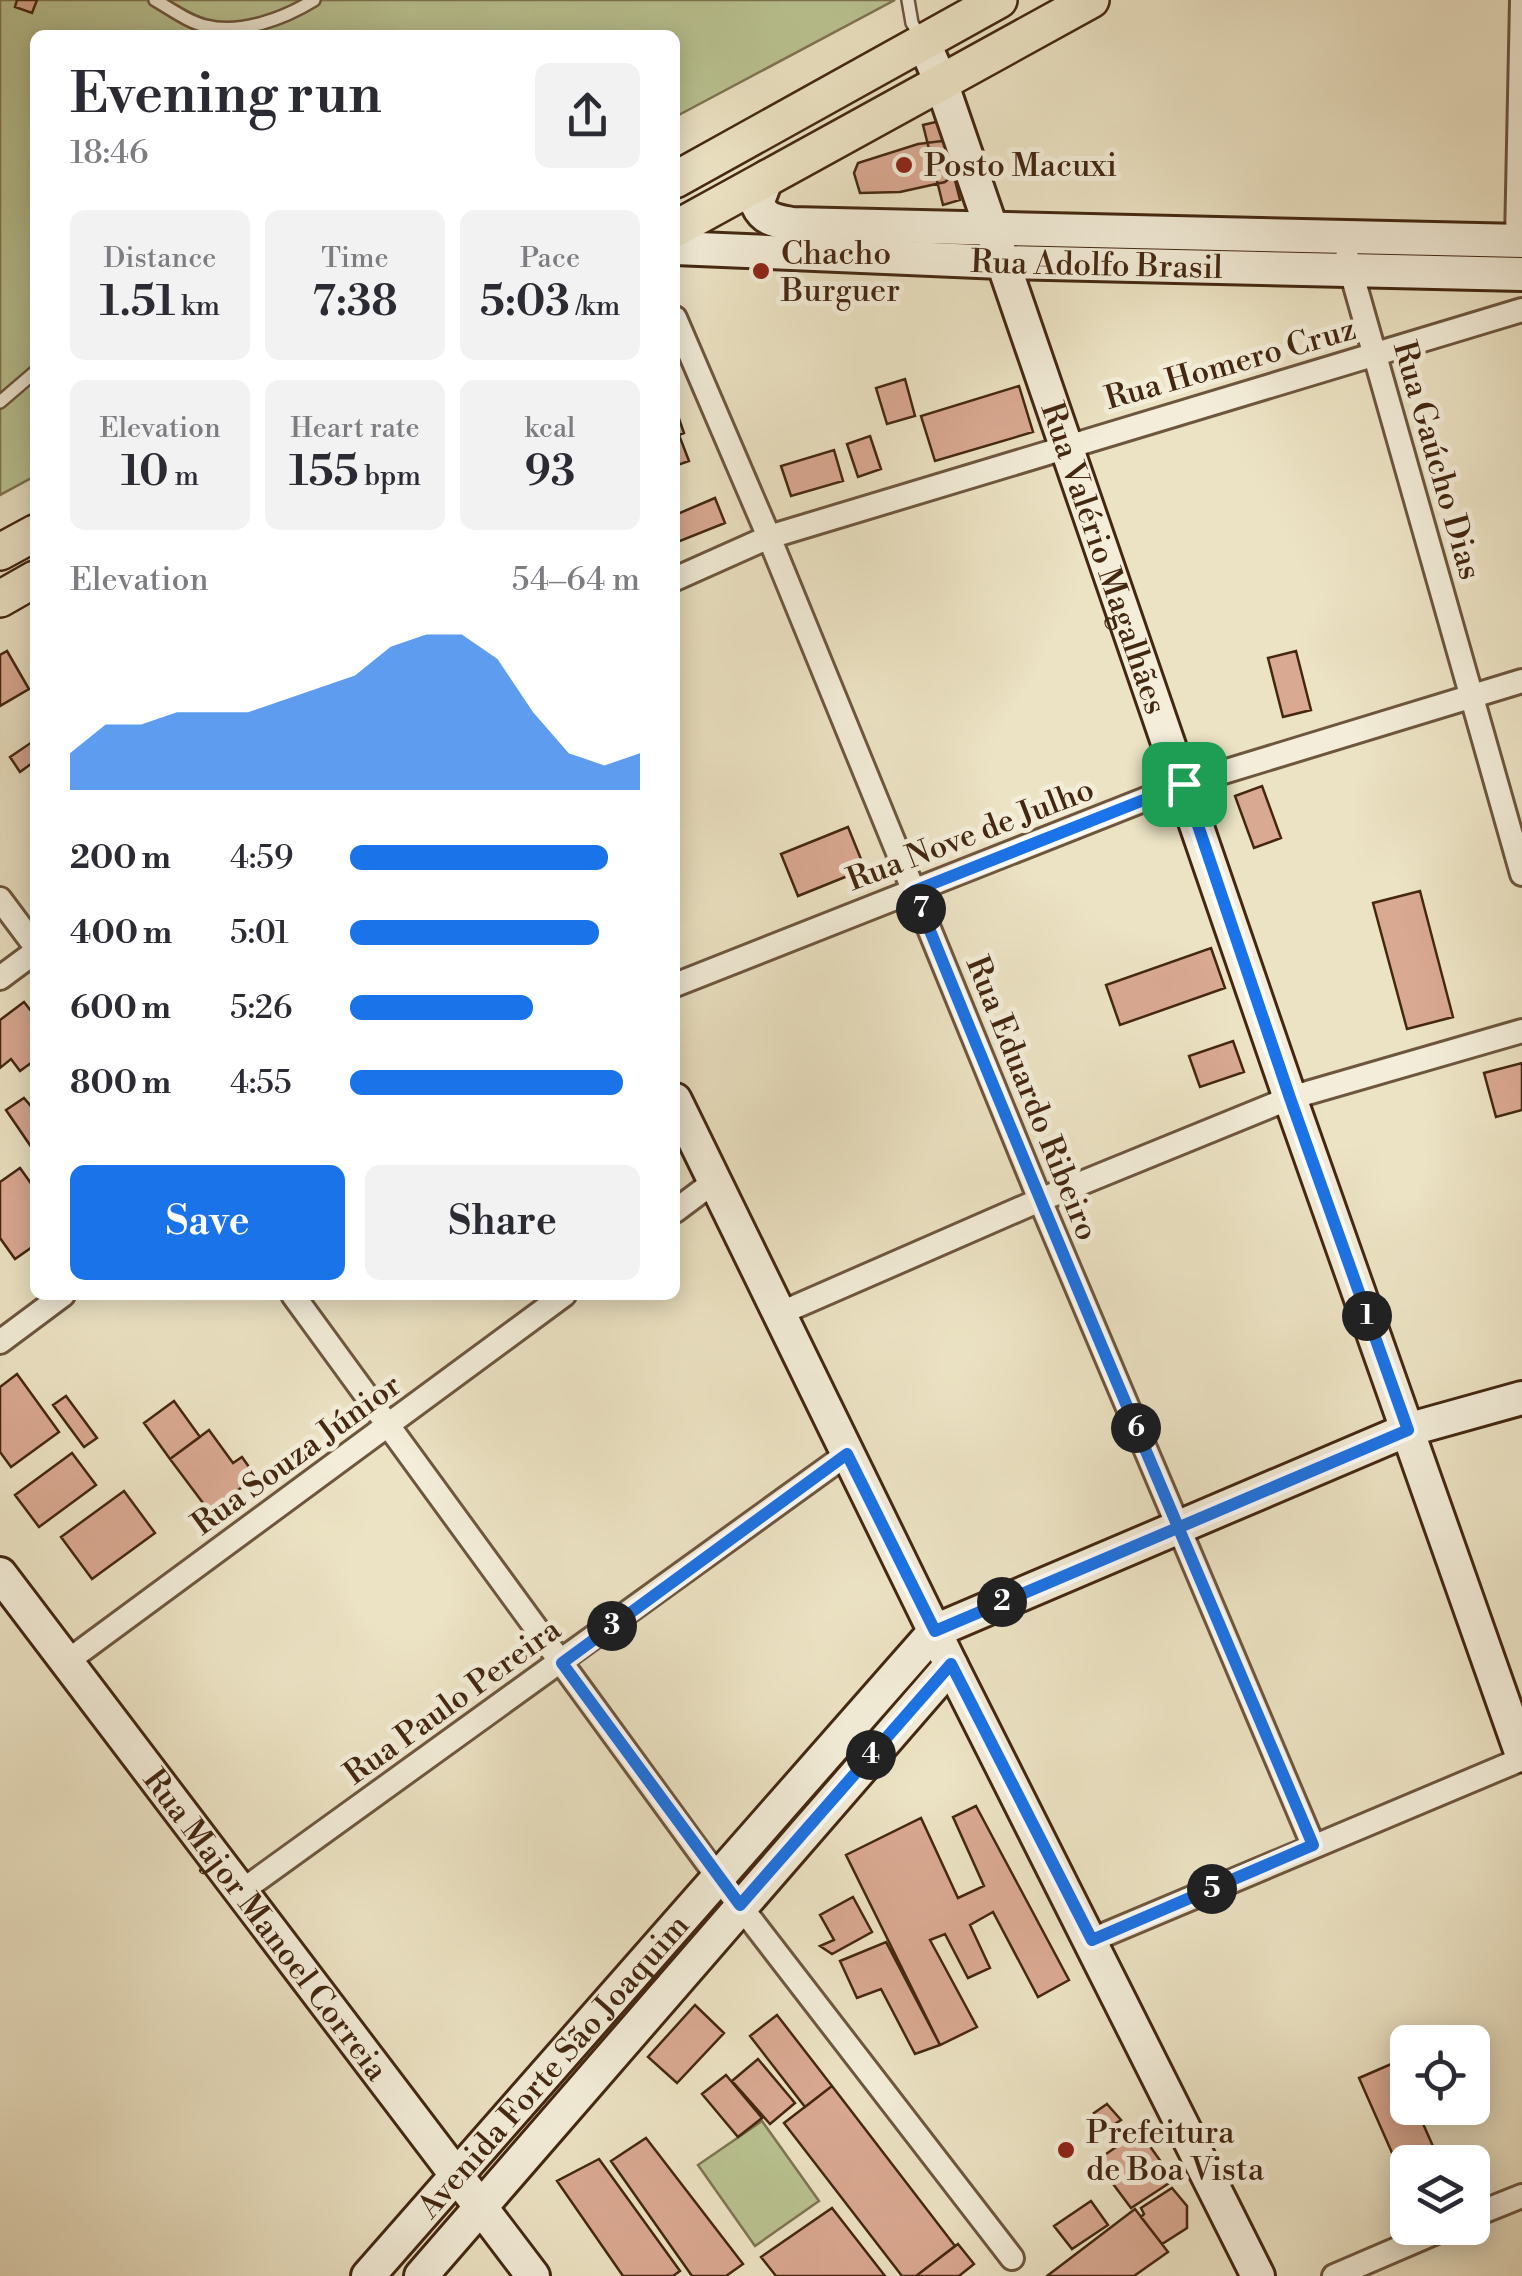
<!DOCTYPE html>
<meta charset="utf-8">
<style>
body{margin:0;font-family:"Libre Bodoni",serif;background:#f2f2f3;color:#2b2b33;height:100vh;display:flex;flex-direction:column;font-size:38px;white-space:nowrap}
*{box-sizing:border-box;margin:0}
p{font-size:32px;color:#7c7c81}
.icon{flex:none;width:55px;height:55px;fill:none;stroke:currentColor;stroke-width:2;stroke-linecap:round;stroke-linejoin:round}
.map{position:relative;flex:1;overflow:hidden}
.side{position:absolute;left:30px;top:30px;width:650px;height:1270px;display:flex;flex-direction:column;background:#fff;border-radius:15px;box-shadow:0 5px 25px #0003}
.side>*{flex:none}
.controls{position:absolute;left:1390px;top:2025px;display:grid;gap:20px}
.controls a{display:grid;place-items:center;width:100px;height:100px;border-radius:15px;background:#fff;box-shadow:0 5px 25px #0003;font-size:50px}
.pin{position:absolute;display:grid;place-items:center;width:85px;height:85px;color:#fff;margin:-42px;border-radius:20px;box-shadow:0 5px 15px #0006}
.km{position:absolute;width:50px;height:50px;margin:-25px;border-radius:50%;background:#222;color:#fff;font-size:28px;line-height:50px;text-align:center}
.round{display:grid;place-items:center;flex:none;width:105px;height:105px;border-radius:15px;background:#f2f2f3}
.overview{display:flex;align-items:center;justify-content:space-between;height:170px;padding:0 40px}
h1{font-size:55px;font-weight:600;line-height:75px}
.metrics{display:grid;grid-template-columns:repeat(3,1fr);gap:15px;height:170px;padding:10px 40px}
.metrics div{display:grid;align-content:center;border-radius:15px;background:#f2f2f3;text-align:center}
.metrics b{font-size:42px;font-weight:600}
.metrics small{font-size:28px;font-weight:400}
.metrics p{font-size:28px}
.chart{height:280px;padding:20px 40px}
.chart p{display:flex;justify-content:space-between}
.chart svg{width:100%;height:180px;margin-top:10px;fill:#1a73e8;opacity:.7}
.button{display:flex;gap:20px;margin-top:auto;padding:20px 40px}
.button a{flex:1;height:115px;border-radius:15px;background:#1a73e8;color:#fff;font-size:40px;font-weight:600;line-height:115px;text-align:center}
.button a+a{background:#f2f2f3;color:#2b2b33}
ul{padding:0 40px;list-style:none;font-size:32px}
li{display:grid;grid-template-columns:160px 120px 1fr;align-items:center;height:75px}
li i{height:25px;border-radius:12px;background:#1a73e8}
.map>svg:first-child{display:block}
</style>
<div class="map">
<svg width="1522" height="2276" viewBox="0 0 1522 2276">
<rect width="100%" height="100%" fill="#ece3c4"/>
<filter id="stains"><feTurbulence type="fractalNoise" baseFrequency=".002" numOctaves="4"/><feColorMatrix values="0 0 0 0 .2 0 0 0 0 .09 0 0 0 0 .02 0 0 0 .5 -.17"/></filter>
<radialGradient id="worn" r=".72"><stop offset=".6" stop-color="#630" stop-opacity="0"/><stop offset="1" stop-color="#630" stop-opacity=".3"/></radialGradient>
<path fill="#bac392" stroke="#7f7552" stroke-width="2.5" d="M0 0H895L675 117V35H35V476L0 495Z
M762 2121 819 2201 755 2246 698 2165Z"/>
<path fill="#daa992" stroke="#442711" stroke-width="2.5" d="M17 0H37L32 13 15 7Z
M940 121 960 200 943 205 923 125Z
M942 141 949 145 952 168V176L945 182 900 192 860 193 854 173 858 163 918 144Z
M905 379 915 416 887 424 876 388Z
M1019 386 1033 432 935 461 921 416Z
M677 413 684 433 679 435 689 461 675 466Z
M870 436 881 469 858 477 847 444Z
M834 450 843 481 791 496 781 466Z
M715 498 725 523 675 543V515Z
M7 651 29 689 0 706V655Z
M1296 651 1311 710 1283 717 1268 658Z
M35 740V761L20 772 10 757Z
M1262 786 1281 838 1254 848 1235 796Z
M848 827 865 869 798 896 781 854Z
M1420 891 1453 1017 1407 1029 1373 903Z
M1211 948 1225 988 1120 1025 1106 985Z
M24 1002 35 1016V1060L20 1071 11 1059 0 1068V1020Z
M1233 1041 1244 1072 1200 1087 1189 1056Z
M1522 1063V1110L1496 1117 1484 1073Z
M24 1098 35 1111 34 1151 6 1110Z
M20 1168 35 1189V1245L15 1259 0 1238V1182Z
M17 1374 59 1432 11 1467 0 1452V1387Z
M66 1396 97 1438 84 1447 53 1405Z
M174 1401 200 1437 170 1459 144 1423Z
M209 1430 233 1463 242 1457 256 1477 209 1511 170 1459Z
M72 1453 96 1485 39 1527 15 1495Z
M124 1491 155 1533 92 1579 61 1537Z
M976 1806 1069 1980 1038 1997 993 1912 970 1925 990 1968 968 1978 945 1934 930 1940 977 2027 940 2045 846 1855 921 1818 958 1898 984 1886 953 1817Z
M853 1897 872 1932 832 1954 820 1946 834 1940 820 1915Z
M886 1942 940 2045 915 2054 881 1989 857 1998 840 1961Z
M695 2005 724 2033 677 2083 648 2057Z
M777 2015 832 2086 805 2107 750 2036Z
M758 2059 795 2103 770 2124 732 2081Z
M1396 2062 1408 2089V2108H1416L1440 2162H1408V2189L1359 2078Z
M726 2075 762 2118 738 2137 702 2094Z
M832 2086 955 2246 916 2276H902L784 2123Z
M1107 2104 1121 2120 1107 2129 1094 2113Z
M1139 2131 1174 2180 1131 2208 1096 2161Z
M646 2138 743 2264 726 2276H692L611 2161Z
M599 2159 680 2271 673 2276H623L557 2181Z
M1172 2188 1187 2206V2228L1162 2244 1141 2217 1144 2214 1141 2208Z
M1091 2201 1108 2225 1072 2249 1054 2226Z
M832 2208 885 2276H776L761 2257Z
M1135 2209 1168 2252 1134 2276H1047Z
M958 2244 974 2264 959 2276H916Z"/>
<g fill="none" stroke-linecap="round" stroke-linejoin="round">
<g stroke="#6e563e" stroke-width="16">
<path id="lane" d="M155 0C171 9 188 22 206 26 241 35 285 18 314 0
M908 0 912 23 921 38
M0 402 35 372"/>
</g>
<g stroke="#6e563e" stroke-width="28">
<path id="street" d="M1517 240 1522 1
M1347 257 1522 874
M675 318 769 537 1040 1200 1313 1845
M675 579 769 537 1522 310
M0 899 35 946
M0 978 35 952
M675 985 1184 784 1522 681
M675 1211 715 1181
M293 1295 717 1876 1012 2258
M781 1313 1040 1200 1290 1098 1522 1031
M0 1342 63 1295
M65 1663 564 1295
M239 1893 847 1454
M1092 1940 1522 1759
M1472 2216 1522 2196
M1334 2276 1446 2228"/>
</g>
<g stroke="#442711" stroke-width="38">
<g id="secondary">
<path id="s1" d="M923 41 941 82 1290 1098 1522 1755"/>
<path d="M767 177 757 204C764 220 776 221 792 224L1522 241"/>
<path id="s2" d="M675 248 1001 262 1522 274"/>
<path d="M675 1100 951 1665 1258 2276"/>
<path id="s3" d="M0 1574 533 2276"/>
<path id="s4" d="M368 2276 935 1631 1407 1430 1522 1398"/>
<path d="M421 2276 951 1665"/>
</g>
</g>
<g stroke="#442711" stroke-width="40">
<path id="primary" d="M675 180 999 0
M675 229 1091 0
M0 552 35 533
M0 599 35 579"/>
</g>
<use href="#lane" stroke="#f3edd9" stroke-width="11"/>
<use href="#street" stroke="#f3edd9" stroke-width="22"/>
<use href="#secondary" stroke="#f3edd9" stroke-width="32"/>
<use href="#primary" stroke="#ece3c4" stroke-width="35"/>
</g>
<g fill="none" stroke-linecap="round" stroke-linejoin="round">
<g stroke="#fff" stroke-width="20">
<path id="route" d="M1184 784 1290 1098 1408 1430 935 1631 847 1454 562 1663 740 1905 951 1664 1092 1940 1313 1845C1178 1527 1043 1211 914 891L1184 784"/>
</g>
<use href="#route" stroke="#1a73e8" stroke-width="12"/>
</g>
<g fill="#8f2418" stroke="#f3edd9" stroke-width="4">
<circle cx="904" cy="165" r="10"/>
<circle cx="761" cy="271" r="10"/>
<circle cx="1066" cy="2150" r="10"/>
</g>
<g text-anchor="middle" stroke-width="10" stroke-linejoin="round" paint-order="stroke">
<g font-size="32" fill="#442711" stroke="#f3edd9" text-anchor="start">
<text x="924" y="176">Posto Macuxi</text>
<text x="781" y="264">Chacho<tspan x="781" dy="37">Burguer</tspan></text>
<text x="1086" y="2143">Prefeitura<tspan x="1086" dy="37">de Boa Vista</tspan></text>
</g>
<g font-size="32" fill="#442711" stroke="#f3edd9">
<text dy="11" stroke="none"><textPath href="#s2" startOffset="422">Rua Adolfo Brasil</textPath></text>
<text transform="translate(1230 363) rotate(-16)" y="11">Rua Homero Cruz</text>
<text transform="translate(1438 460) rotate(74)" y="11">Rua Gaúcho Dias</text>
<text dy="11" stroke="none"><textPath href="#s1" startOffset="548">Rua Valério Magalhães</textPath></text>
<text transform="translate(970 834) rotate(-21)" y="11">Rua Nove de Julho</text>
<text transform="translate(1033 1098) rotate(68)" y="11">Rua Eduardo Ribeiro</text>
<text transform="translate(296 1454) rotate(-36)" y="11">Rua Souza Júnior</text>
<text transform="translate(452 1701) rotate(-36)" y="11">Rua Paulo Pereira</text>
<text dy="11" stroke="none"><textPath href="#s3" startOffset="440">Rua Major Manoel Correia</textPath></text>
<text dy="11" stroke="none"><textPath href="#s4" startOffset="280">Avenida Forte São Joaquim</textPath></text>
</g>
</g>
<rect width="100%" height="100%" filter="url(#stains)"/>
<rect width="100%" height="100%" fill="url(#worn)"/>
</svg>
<div class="controls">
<a><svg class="icon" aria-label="locate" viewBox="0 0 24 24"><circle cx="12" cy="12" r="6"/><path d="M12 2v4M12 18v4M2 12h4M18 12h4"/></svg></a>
<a><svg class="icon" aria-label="layers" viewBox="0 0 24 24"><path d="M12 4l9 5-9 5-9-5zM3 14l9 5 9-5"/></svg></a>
</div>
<div class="pin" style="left:1184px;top:784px;background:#1e9e55"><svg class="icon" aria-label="arrive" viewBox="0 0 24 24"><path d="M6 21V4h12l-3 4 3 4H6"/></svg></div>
<b class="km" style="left:1367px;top:1316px">1</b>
<b class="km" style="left:1002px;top:1602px">2</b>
<b class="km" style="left:612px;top:1626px">3</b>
<b class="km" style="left:871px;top:1755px">4</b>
<b class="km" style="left:1212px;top:1889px">5</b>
<b class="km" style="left:1136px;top:1428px">6</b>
<b class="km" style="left:921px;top:909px">7</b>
<section class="side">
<div class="overview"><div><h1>Evening run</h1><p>18:46</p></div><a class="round"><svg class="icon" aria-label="share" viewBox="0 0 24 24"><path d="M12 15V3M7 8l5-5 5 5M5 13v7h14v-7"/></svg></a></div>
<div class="metrics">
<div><p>Distance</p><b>1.51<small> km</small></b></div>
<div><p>Time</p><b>7:38</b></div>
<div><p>Pace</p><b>5:03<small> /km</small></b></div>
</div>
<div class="metrics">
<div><p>Elevation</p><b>10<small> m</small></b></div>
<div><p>Heart rate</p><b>155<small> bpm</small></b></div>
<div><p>kcal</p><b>93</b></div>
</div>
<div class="chart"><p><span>Elevation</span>54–64 m</p>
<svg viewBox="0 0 160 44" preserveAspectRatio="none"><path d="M0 44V35L10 28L20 28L30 25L40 25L50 25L60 22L70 19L80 16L90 9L100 6L110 6L120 12L130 25L140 35L150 38L160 35V44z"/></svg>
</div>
<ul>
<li><b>200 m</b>4:59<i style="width:89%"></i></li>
<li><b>400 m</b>5:01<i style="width:86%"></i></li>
<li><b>600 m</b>5:26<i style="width:63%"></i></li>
<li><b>800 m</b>4:55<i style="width:94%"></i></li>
</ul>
<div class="button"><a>Save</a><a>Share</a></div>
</section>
</div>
